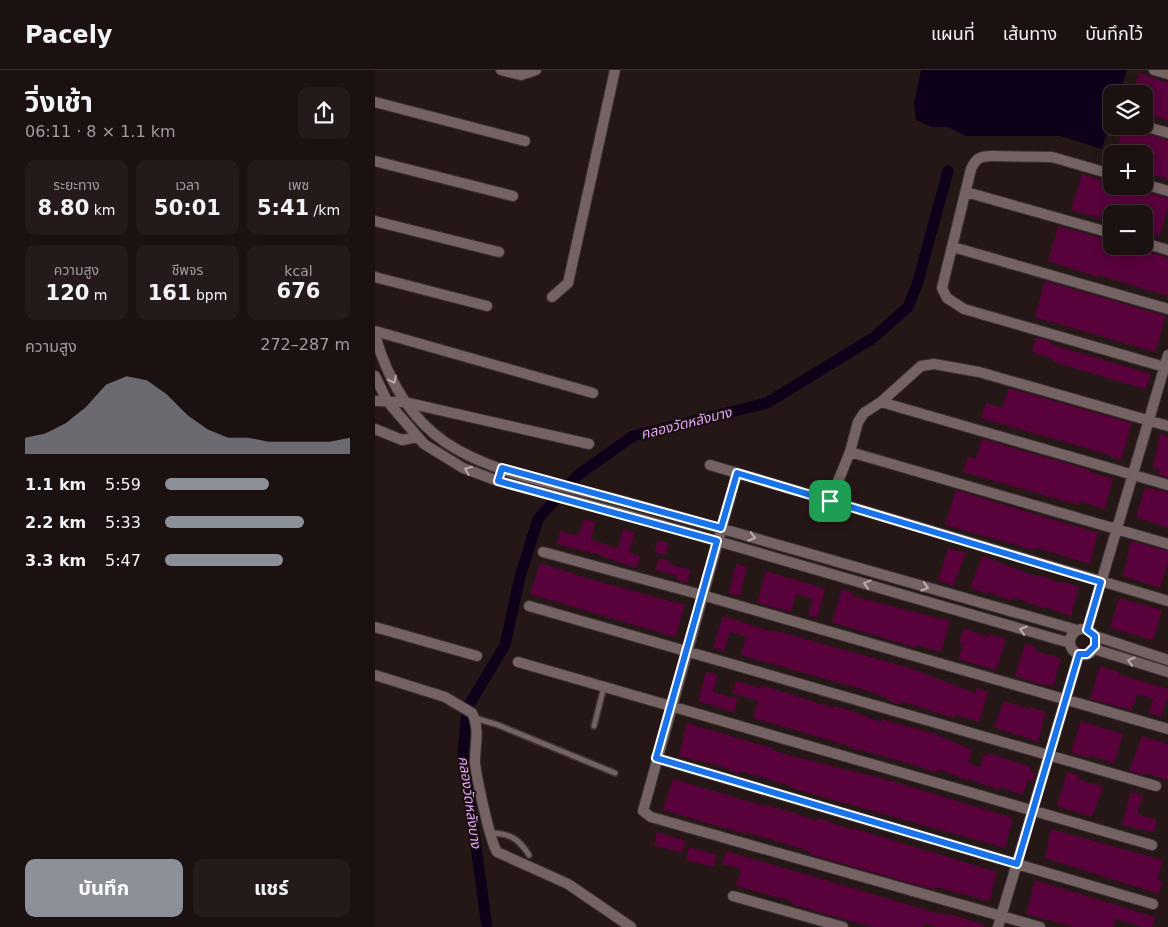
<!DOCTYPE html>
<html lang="th">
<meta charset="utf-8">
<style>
body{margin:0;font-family:"DejaVu Sans","Noto Sans Thai",sans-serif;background:#251a1a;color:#f1f3f6;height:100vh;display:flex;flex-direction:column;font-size:19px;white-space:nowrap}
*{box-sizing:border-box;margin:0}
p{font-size:16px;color:#a09d9f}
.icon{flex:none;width:28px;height:28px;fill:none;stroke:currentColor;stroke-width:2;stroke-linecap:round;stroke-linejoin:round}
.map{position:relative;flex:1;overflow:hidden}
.panel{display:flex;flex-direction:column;background:#1c1111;width:375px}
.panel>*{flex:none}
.controls{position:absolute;left:728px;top:15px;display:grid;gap:10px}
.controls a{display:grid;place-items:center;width:50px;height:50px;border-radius:10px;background:#1c1111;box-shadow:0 2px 12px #0003,0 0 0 1px #3a3131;font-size:25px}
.pin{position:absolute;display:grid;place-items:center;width:42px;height:42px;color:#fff;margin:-21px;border-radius:10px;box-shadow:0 2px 8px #0006}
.round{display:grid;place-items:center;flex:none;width:52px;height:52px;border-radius:10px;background:#251a1a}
.head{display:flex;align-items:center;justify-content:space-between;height:85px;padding:0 25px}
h1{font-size:28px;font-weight:700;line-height:38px}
.metrics{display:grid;grid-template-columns:repeat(3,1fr);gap:8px;height:85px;padding:5px 25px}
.metrics div{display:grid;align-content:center;border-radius:10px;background:#251a1a;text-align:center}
.metrics b{font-size:21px;font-weight:700}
.metrics small{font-size:14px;font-weight:400}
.metrics p{font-size:14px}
.chart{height:140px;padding:10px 25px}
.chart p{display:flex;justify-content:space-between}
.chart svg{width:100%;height:90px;margin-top:5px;fill:#8c9099;opacity:.7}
.cta{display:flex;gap:10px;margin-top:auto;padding:10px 25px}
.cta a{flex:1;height:58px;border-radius:10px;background:#8c9099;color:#fff;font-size:20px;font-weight:700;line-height:58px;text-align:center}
.cta a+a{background:#251a1a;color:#f1f3f6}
ul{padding:0 25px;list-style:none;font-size:16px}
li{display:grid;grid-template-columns:80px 60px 1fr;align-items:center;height:38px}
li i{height:12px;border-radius:6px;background:#8c9099}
header{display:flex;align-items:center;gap:30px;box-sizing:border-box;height:70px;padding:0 25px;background:#1c1111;border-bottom:1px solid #3a3131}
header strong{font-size:24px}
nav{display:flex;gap:28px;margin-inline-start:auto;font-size:18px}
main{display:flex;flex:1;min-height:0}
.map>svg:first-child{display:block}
</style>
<header>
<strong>Pacely</strong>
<nav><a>แผนที่</a><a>เส้นทาง</a><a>บันทึกไว้</a></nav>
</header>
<main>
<section class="panel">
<div class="head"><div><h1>วิ่งเช้า</h1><p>06:11 · 8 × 1.1 km</p></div><a class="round"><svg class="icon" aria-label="share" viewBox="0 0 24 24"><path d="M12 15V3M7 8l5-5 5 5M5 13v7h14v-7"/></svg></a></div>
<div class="metrics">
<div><p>ระยะทาง</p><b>8.80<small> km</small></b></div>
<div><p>เวลา</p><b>50:01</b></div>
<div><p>เพซ</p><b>5:41<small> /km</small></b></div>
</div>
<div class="metrics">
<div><p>ความสูง</p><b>120<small> m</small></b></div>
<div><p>ชีพจร</p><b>161<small> bpm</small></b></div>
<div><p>kcal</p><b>676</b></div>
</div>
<div class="chart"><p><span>ความสูง</span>272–287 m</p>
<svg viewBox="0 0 160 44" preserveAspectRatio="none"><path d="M0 44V36L10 34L20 29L30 21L40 10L50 6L60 8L70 15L80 25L90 32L100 36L110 36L120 38L130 38L140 38L150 38L160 36V44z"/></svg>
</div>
<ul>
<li><b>1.1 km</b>5:59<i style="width:56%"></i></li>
<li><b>2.2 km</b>5:33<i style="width:75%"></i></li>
<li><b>3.3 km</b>5:47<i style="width:64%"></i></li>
</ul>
<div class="cta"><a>บันทึก</a><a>แชร์</a></div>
</section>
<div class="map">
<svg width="793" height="857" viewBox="0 0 793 857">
<rect width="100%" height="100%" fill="#261717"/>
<path fill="#0f0019" d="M546 0H752L744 24H736V49L727 79 685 66H591L573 57H557L541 50 539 34Z"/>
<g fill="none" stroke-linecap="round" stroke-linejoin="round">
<path stroke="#0f0019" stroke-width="11" d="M112 857 88 682 91 650 94 635 130 575 145 507 163 449 203 405 258 366 392 333 498 268 533 237 542 215 573 101"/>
</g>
<path fill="#58013b" d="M764 3 793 13V50L769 43V24H758Z
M748 57 793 70V109L769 102V84H740Z
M707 104 736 113V116H752L793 128V137L785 166 769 161V144H736V151L696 140Z
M683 156 734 170 736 171V176H755L793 188V226L724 205 723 207 673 191Z
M670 211 791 246 780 282 660 247Z
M661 267 676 271 675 274 776 304 771 319 678 292 679 289 657 282Z
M634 318 757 353 746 390 732 385V384L606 348 611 333 627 338Z
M785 364 793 366V408L783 405 786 400 778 398Z
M607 369 715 400V402L738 409 730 439 705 431 704 435 588 402 593 387 601 389Z
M770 418 793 422V458L761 447Z
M581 420 723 463 715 494 659 477V480L570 455Z
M209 449 220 452 216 470 243 478 248 459 260 462 254 482 265 486 262 498 228 487 229 486 182 474 185 461 203 466Z
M283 470 294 473 291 485 279 482Z
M756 471 793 481V493L785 518 748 506Z
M573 478 591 483 578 516 563 510Z
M607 486 663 507V505L686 513 687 511 704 517 696 546 671 537 670 539 639 527 637 531 614 522 613 524 595 518Z
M284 488 295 491V494L316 500 312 513 301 509 302 506 280 500Z
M165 493 215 509 310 535 300 567 155 524Z
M361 494 372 497 365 526 354 523Z
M391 501 450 519 442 548 433 545 438 529 421 524 416 542 382 533Z
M467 519 478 523 477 526 575 551 566 582 541 575V578L457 552Z
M744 528 787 540 778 570 735 558Z
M348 546 398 562V560L535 598 600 623 602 618 613 622 604 652 580 645 579 648 526 631 525 635 514 631 515 629 490 620 366 585 371 566 355 562 349 581 338 578Z
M589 558 613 567 614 564 631 569 621 600 583 589 588 574 584 572Z
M650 574 662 577 660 581 686 588 678 617 671 614 670 616 640 606Z
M725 596 744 602 743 604 793 619V626L786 647 774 643 778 629 762 624 757 640 715 629Z
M331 602 343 605 338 622 363 629 359 642 323 631Z
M361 611 385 618 386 615 459 638V636L471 639 506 652 507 649 560 664 597 680 593 693 605 697 609 684 612 686 613 683 656 697 655 701 661 703 657 712 653 710 648 725 625 717 624 720 594 709V711L563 699 561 703 548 698 484 679 483 681 471 675 378 648 383 631 357 623Z
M629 631 654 639 655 637 671 642 663 672 619 657Z
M706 651 748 664 739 693 715 685 714 688 696 682Z
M312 653 397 678V680L417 686 513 710 638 748 630 778 416 718 417 716 388 708 365 701V704L353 700 354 698 304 686Z
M767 666 793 674V710L770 703 769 705 754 701Z
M692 702 704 705 702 709 728 717 717 747 682 736Z
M298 709 390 736 391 735 420 743 442 751 443 748 478 760V758L622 802 614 831 562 817 561 820 539 814 434 784V781L371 762V764L288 740Z
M756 722 768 725 762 744 782 750 779 762 747 755Z
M676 759 788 790 782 810 788 811 784 824 670 788Z
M282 762 311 771 307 783 279 775Z
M314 777 342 785 339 797 311 790Z
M351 781 562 843 579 845 609 855V857H562L550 853 549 857H498L468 849 416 834 417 831 361 816 366 799 347 794Z
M660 810 780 847 777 857H768L741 849 738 857H699L651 844Z"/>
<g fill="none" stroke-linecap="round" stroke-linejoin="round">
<g stroke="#3c3232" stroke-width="8">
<path id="lane" d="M100 648 123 655 240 703
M219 656 229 617
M115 763C135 763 144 769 154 785"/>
</g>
<g stroke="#3c3232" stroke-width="12">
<path id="street" d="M126 0 146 5 161 0
M779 0 793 4
M0 32 150 71
M769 56 793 63
M0 91 138 126
M736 104 677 87 617 86C605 86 601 88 596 99L567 218 572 228 589 239 793 298
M769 114 793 121
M591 122 736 163
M0 151 124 182
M769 173 793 180
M578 177 793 239
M0 207 112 236
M177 227 193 213 240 0
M0 261 218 323
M0 265C12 307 34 347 70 372 123 408 201 417 262 435 409 476 556 518 702 560
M0 306 12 331 49 374 88 398 123 411 242 442 695 573
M0 331 29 332 214 374
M506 332 793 415
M0 359 27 370 43 367
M475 382 793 474
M335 395 793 531
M362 403 268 741 276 747 665 857
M455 431 475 382 483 352 489 343 506 332 546 296 559 294 604 302 793 356
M168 482 327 525 793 659
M154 536 781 716
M0 557 102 586
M695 572a13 13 0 1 1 26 0a13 13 0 1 1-26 0Z
M712 560 793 285
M720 566 793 590
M719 579 793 602
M143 592 777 775
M0 605 70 627 97 643C105 658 100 676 100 692 101 706 115 771 122 782L193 814 256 857
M281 688 778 834
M358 826 468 857
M623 857 704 584"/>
</g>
<use href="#lane" stroke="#756262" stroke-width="5"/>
<use href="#street" stroke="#756262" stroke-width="10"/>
</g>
<defs><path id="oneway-chevron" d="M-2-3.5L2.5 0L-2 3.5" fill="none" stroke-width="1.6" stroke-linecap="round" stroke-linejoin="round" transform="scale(1.25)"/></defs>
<g stroke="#bbadad">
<use href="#oneway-chevron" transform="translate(18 310) rotate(64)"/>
<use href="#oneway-chevron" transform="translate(93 400) rotate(-158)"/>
<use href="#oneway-chevron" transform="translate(377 467) rotate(16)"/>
<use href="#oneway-chevron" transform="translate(492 514) rotate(-164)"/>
<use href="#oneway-chevron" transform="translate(550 517) rotate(16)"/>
<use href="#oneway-chevron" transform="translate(648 560) rotate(-164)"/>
<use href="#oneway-chevron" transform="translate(756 591) rotate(-163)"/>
</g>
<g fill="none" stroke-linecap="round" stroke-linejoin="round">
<g stroke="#fff" stroke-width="10">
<path id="route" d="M127 398 346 458 362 403 726 512 712 560 720 566V576L712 584H704L642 794 281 688 342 471 123 411Z"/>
</g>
<use href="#route" stroke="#1a73e8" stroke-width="6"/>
</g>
<g text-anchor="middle" stroke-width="4" stroke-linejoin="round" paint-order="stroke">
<g font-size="14" font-style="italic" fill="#dea6f8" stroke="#1c0f0f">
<text transform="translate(311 353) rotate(-14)" y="5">คลองวัดหลังบาง</text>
<text transform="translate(95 732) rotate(82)" y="5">คลองวัดหลังบาง</text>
</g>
</g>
</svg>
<div class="controls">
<a><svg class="icon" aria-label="layers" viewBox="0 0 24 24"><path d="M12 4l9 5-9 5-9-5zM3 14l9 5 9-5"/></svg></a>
<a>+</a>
<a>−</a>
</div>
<div class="pin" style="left:455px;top:431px;background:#1e9e55"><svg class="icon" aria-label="arrive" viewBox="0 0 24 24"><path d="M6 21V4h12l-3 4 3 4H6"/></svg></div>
</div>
</main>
